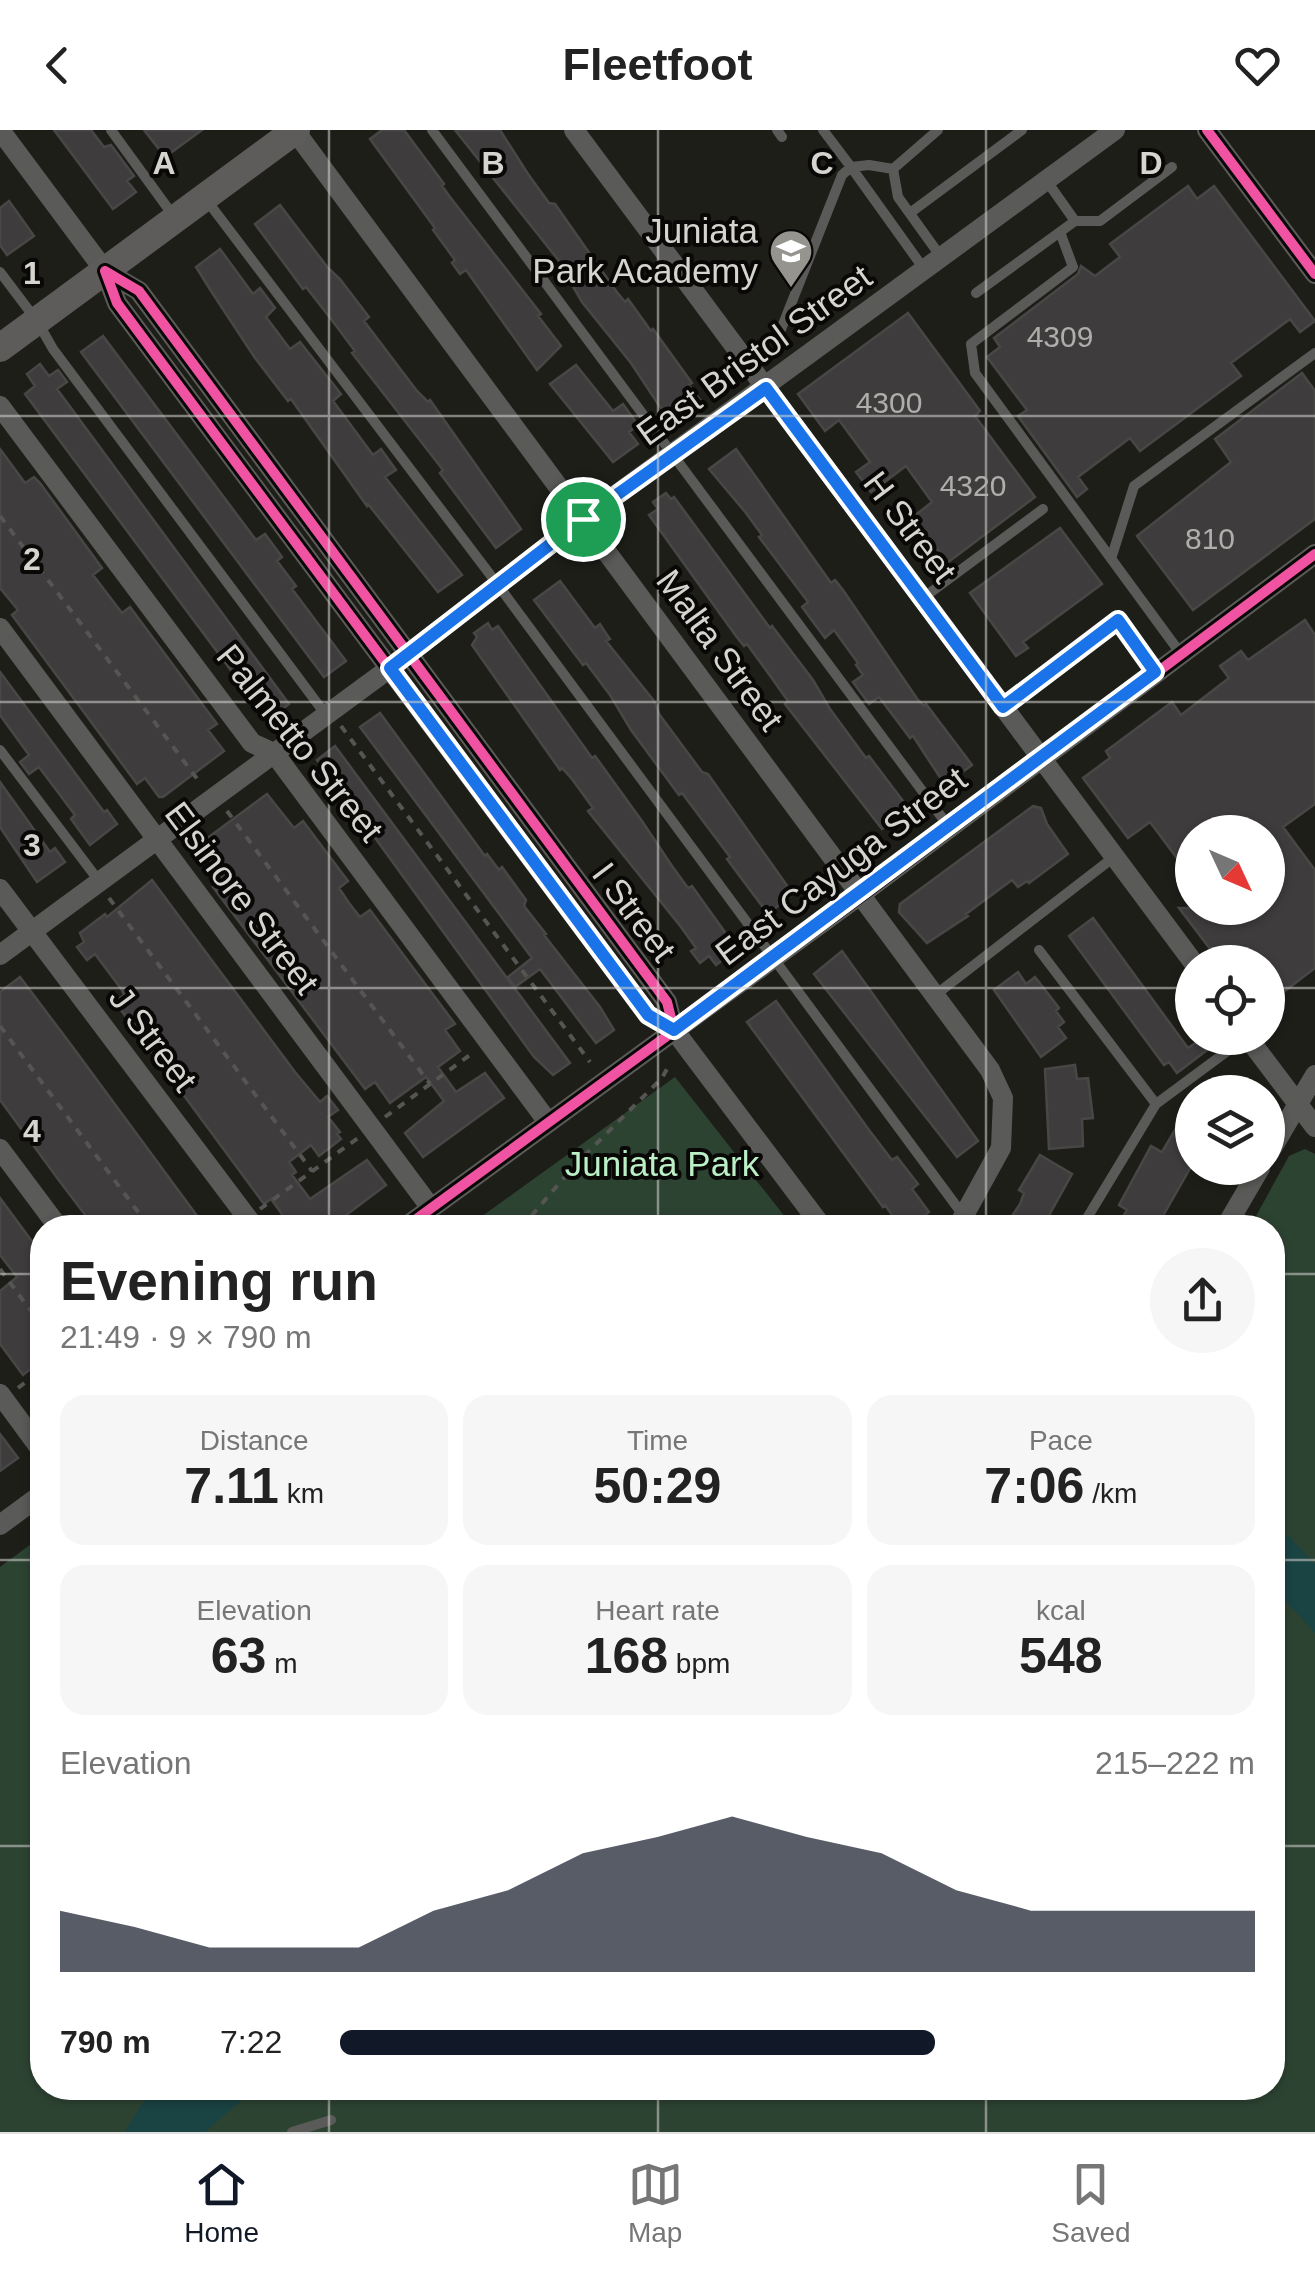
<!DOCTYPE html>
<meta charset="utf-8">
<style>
body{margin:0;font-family:Arial,sans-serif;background:#f6f6f6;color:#222;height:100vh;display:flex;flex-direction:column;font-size:38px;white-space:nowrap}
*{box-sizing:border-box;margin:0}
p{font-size:32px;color:#767676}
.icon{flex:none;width:55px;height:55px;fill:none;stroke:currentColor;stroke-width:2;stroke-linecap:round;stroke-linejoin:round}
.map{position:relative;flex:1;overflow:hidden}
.panel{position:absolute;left:30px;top:1085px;width:1255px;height:885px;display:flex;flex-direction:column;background:#fff;border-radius:40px;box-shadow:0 2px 8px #0004}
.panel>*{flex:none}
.needle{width:65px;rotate:134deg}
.fabs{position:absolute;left:1175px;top:685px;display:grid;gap:20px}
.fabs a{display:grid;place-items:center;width:110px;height:110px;border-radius:50%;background:#fff;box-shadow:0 2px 8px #0004;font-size:50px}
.pin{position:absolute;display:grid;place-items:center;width:85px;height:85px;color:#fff;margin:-42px;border:5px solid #fff;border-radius:50%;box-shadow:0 2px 10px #0007}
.round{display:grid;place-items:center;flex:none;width:105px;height:105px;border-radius:52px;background:#f6f6f6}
.headline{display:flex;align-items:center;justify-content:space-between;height:170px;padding:0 30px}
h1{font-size:55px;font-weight:800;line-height:75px}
.stats{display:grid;grid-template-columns:repeat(3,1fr);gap:15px;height:170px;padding:10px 30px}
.stats div{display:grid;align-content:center;border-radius:25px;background:#f6f6f6;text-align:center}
.stats b{font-size:50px;font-weight:800}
.stats small{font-size:28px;font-weight:400}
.stats p{font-size:28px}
.chart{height:280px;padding:20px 30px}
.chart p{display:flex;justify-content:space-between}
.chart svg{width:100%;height:180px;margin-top:10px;fill:#111827;opacity:.7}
ul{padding:0 30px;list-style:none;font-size:32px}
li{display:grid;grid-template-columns:160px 120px 1fr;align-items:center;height:75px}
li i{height:25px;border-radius:12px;background:#111827}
header{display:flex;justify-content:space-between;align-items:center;height:130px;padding:0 30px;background:#fff;font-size:45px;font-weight:800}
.menu{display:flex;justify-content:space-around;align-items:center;height:140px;border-top:2px solid #e0e0e0;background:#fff;font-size:28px;color:#767676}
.menu a{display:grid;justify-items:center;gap:5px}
.menu .active{color:#111827}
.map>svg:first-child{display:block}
</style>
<header><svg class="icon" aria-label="back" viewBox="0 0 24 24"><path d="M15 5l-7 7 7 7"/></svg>Fleetfoot<svg class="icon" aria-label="heart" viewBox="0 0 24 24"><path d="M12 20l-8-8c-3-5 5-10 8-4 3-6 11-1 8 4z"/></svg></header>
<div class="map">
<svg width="1315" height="2002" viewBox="0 0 1315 2002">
<rect width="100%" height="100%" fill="#1e1e19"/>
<path fill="#2d4332" d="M675 947 793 1097H467Z
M1305 1019 1315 1024V2002H0V1437L42 1406V1958H1272V1098L1250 1097 1289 1026Z"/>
<path fill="#1a4343" d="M1273 1396 1288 1406 1315 1434V1503L1273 1457Z
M159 1958H256L205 2002H125L141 1975Z"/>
<path fill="#3f3c3e" stroke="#484746" stroke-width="2.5" d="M54 0H91L104 17 111 15 134 46 127 51 136 62 113 79Z
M144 0H202L165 27Z
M382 0H404L444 54 442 56 450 67 541 184 538 186 561 216 537 240 466 140 460 144 452 133 455 130 433 100 435 98 370 9Z
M455 0H500L528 44 549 73 555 74 616 161 625 172 628 169 651 201 653 199 692 253 689 255 700 270 673 290 660 277 631 233 582 172 568 148 571 146Z
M1188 56 1197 69 1214 56 1315 191 1300 202 1290 189 1231 233 1241 246 1140 321 1130 308 1078 347 1087 359 1077 367 1018 286 1027 280 987 227 1000 217 994 208 1078 144 1081 136 1095 146 1120 127 1110 114Z
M9 71 34 106 7 125 0 115V78Z
M280 75 328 138 340 149 369 187 364 191 417 261 428 272 430 270 521 399 496 418 440 343 443 340 426 318 352 223 355 221 331 189 306 157 303 159 255 94Z
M220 119 253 164 260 158 275 178 266 187 290 219 300 212 341 264 333 271 373 325 381 319 396 340 385 347 462 445 438 462 368 374 367 376 291 269 288 271 255 228 211 161 196 137Z
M908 183 980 281 975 286 1035 367 947 433 913 387 932 372 906 336 871 362 856 342 870 332 839 290 825 301 798 264Z
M103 206 256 410 265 404 282 427 277 431 296 456 292 459 346 531 324 547 81 222Z
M40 234 49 246 58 240 67 252 57 259 289 574 268 590 25 264 35 256 27 244Z
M576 235 613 281 623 274 638 295 629 302 638 314 613 332 550 254Z
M1302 243 1315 261V389L1193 480 1137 406 1231 332 1215 309Z
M0 319 25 353 34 347 40 353 102 438 93 445 122 483 130 477 217 594 208 600 224 621 163 667H159L145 648 137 654 12 485 18 480 0 458Z
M736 319 831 453 835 450 843 460 918 570 924 576 926 574 972 635 945 655 913 606 910 608 879 567 869 574 853 552 863 545 856 535 858 533 834 500 825 508 802 477 808 472 759 407 762 405 746 383 709 339Z
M666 363 671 369 674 367 770 498 772 496 813 550 830 579 866 628 869 626 909 679 882 699 785 574 788 571 771 547 747 514 744 516 736 506 649 385 658 379 653 372Z
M1060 398 1102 454 1023 512 1028 518 1016 526 970 463Z
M560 451 595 498 600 494 605 502 610 509 606 511 654 571 659 584 702 642 708 644 793 764 768 784 727 729 730 727 682 663 679 665 631 600 610 565 586 533 583 535 534 470Z
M1305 490 1315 505V674L1283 697 1315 740V838L1268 874V832H1220L1179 778H1268V702H1192V728L1182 735 1150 692 1128 708 1083 648 1110 628 1106 621 1172 572 1181 585 1229 548 1220 536 1241 521 1248 530Z
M488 493 492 500 498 496 592 628 595 626 642 691 672 736 688 758 692 756 737 819 716 835 709 826 700 833 691 821 696 818 681 797 588 681 593 678 572 649 562 638 560 640 472 515 477 507 474 503Z
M0 542 104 682 107 680 117 694 90 715 71 689 75 685 39 637 29 644 20 632 29 625 0 585Z
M380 583 485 726 487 724 499 740 502 737 526 770 524 776 546 804 544 805 600 877 614 900 596 913 540 839 515 857 508 847 532 828 360 597Z
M335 616 570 933 553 945 534 927 344 665 341 668 332 657 335 654 317 630Z
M0 652 50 722 55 718 65 732 37 752 0 697Z
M267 664 294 698 303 691 348 751 339 758 349 773 360 787 370 780 455 894 445 900 460 921 438 937 456 962 485 943 504 968 423 1027 405 1003 444 971 426 947 390 973 375 952 365 959 213 757 224 750 198 715Z
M1033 676 1041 678 1047 694 1068 724 1029 753 1027 751 1018 757 1012 750 966 784 968 786 927 813 899 782 900 774Z
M152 750 295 942 320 972 327 966 338 980 328 987 340 1002 337 1004 341 1009 319 1026 311 1015 289 1032 296 1042 292 1045 310 1069 367 1030 386 1055 329 1098H292L271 1069 264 1074 115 872 124 865 122 860 95 824 87 830 77 817 84 812 80 803 105 784 107 787Z
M1093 788 1188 918 1203 908H1217L1219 911 1177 943 1169 932 1164 935 1069 806Z
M842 821 978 1011 957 1027 814 844Z
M1018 842 1026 854 1035 847 1059 878 1056 881 1064 892 1058 897 1066 908 1041 927 994 860Z
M20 847 72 916 206 1098H95L58 1049 0 970V862Z
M776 871 869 1000 892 1030 897 1027 918 1054 912 1059 929 1082 907 1098H901L885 1075 883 1077 747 892Z
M1075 935 1077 949 1088 948 1093 988 1082 989 1083 1016 1049 1019 1045 939Z
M1192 971V1035L1156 1098H1116L1127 1080 1119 1075 1151 1016 1162 1022Z
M1040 1025 1072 1044 1042 1098H1004L1020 1074 1024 1063 1019 1060Z
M0 1068 42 1125V1230L23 1245 0 1214V1161L17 1147 0 1125Z
M0 1304 18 1328 0 1341Z"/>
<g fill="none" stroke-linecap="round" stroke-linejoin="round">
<path stroke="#555554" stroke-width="4" stroke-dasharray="8 8" stroke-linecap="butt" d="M0 386 201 654
M341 596 590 932
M227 681 430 954
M109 768 312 1041
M0 896 150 1098
M385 987 474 922
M260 1079 358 1008
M521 1098 575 1035 662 948 668 937
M0 1139 42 1196
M18 1258 42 1240"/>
<path stroke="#5a5a59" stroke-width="10" d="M111 0 175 88
M432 0 949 697
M777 0 782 7
M938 0 893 39 898 67 941 127
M893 39 869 35 851 37 924 139
M205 68 498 455 963 1085
M910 83 1022 0
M1075 91H1100L1172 37
M1060 102 1073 137 971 214 975 243 1181 524
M0 142 37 191 53 219 326 585
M976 163 1075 91 1046 50
M778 207 842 45 851 37 823 0
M1111 429 1134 356 1315 223
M923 468 1043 379
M1004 576 1118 491 1155 543
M0 620 99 751
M1039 820 1156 974
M934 866 1114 727
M1081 1098 1156 974 1245 908
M292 2002 331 1990"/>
<path stroke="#5a5a59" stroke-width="20" d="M0 0 105 141 117 173 648 885 674 900 823 1098
M574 0 1193 832
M1207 0 1315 144
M295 1 990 940 1003 968 1001 1018 957 1098
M105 141 139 161 667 872 674 900
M0 276 252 613 274 623 548 992
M0 498 431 1078
M0 759 255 1098
M0 825 390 538 583 389 1115 0
M1248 908 1315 997
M0 1019 59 1098
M1268 1025 1315 945
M404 1098 860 765 1315 424
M1225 1098 1260 1038
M0 1264 42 1321
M0 1395 42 1364"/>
<path stroke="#5e5c5a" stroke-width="28" d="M0 218 296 0"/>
<g stroke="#090806" stroke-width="16">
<path id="cycleway" d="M1207 0 1315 144
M105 141 139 161 667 872 674 900
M105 141 117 173 648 885 674 900
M404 1098 860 765 1315 424"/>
</g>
<use href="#cycleway" stroke="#f153a3" stroke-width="10"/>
</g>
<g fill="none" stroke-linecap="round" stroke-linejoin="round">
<g stroke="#fff" stroke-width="20">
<path id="route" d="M766 258 1003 577 1118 490 1155 542 674 900 648 885 390 538 583 389Z"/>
</g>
<use href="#route" stroke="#1a73e8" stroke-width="12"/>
</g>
<path fill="none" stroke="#d5d4cf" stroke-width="2.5" stroke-opacity="0.55" d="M329 0V1098M658 0V1098M986 0V1098M0 286H1315M0 572H1315M0 858H1192M1268 858H1315M0 1144H42M1272 1144H1315M0 1430H42M1272 1430H1315M0 1716H42M1272 1716H1315M329 1958V2002M658 1958V2002M986 1958V2002"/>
<defs>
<g id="school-pin" transform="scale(2.25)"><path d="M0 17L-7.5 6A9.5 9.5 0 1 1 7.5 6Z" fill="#95948f" stroke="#090806"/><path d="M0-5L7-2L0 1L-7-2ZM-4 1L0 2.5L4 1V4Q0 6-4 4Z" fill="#fff"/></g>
</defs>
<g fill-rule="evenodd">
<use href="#school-pin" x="791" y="121"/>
</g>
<g text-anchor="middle" stroke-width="8" stroke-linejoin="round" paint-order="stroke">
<g font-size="30" fill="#b0aeab">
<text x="1060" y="217">4309</text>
<text x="889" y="283">4300</text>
<text x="973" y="366">4320</text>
<text x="1210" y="419">810</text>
</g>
<g font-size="35" fill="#d5d4cf" stroke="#090806" text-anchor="end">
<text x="758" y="113">Juniata<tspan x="758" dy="40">Park Academy</tspan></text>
</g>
<g font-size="35" fill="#d5d4cf" stroke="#090806">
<text transform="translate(754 225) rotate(-36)" y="12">East Bristol Street</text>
<text transform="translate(910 397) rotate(53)" y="12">H Street</text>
<text transform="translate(720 520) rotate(54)" y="12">Malta Street</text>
<text transform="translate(300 613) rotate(51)" y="12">Palmetto Street</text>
<text transform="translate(841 736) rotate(-37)" y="12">East Cayuga Street</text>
<text transform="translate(242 768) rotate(53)" y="12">Elsinore Street</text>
<text transform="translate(634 782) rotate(53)" y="12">I Street</text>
<text transform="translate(153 909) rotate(53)" y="12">J Street</text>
</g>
<g font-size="35" fill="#bbf0c7" stroke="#090806">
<text x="662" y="1046">Juniata Park</text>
</g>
</g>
<g font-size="32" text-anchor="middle" font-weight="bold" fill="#d5d4cf" stroke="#090806" stroke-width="8" stroke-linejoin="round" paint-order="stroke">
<text x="164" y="44">A</text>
<text x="493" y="44">B</text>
<text x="822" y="44">C</text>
<text x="1151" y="44">D</text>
<text x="32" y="154">1</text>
<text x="32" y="440">2</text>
<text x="32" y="726">3</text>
<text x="32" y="1012">4</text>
</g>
</svg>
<div class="fabs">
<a><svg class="needle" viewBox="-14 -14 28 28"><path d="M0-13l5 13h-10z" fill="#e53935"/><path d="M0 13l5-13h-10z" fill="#767676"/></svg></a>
<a><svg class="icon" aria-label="locate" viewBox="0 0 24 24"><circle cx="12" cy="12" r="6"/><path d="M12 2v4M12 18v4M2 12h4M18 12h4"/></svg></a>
<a><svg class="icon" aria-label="layers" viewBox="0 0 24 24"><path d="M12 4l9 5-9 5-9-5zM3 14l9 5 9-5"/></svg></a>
</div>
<div class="pin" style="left:583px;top:389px;background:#1e9e55"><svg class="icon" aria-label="arrive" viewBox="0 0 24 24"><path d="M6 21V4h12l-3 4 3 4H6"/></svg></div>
<section class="panel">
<div class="headline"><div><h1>Evening run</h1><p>21:49 · 9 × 790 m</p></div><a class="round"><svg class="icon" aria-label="share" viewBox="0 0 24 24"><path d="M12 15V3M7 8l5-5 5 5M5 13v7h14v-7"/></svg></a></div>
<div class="stats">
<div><p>Distance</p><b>7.11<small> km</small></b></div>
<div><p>Time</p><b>50:29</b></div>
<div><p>Pace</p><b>7:06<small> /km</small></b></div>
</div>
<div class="stats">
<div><p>Elevation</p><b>63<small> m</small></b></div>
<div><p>Heart rate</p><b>168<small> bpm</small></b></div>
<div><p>kcal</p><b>548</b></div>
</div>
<div class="chart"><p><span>Elevation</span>215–222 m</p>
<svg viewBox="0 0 160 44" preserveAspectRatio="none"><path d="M0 44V29L10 33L20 38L30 38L40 38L50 29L60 24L70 15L80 11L90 6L100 11L110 15L120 24L130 29L140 29L150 29L160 29V44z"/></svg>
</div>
<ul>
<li><b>790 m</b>7:22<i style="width:65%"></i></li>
</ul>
</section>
</div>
<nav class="menu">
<a class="active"><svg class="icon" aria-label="home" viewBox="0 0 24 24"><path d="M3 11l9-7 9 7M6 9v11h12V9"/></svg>Home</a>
<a><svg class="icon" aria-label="map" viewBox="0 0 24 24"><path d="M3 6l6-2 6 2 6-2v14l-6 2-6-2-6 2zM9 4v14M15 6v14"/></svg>Map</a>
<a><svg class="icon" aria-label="saved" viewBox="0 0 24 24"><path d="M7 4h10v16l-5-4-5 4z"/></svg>Saved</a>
</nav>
